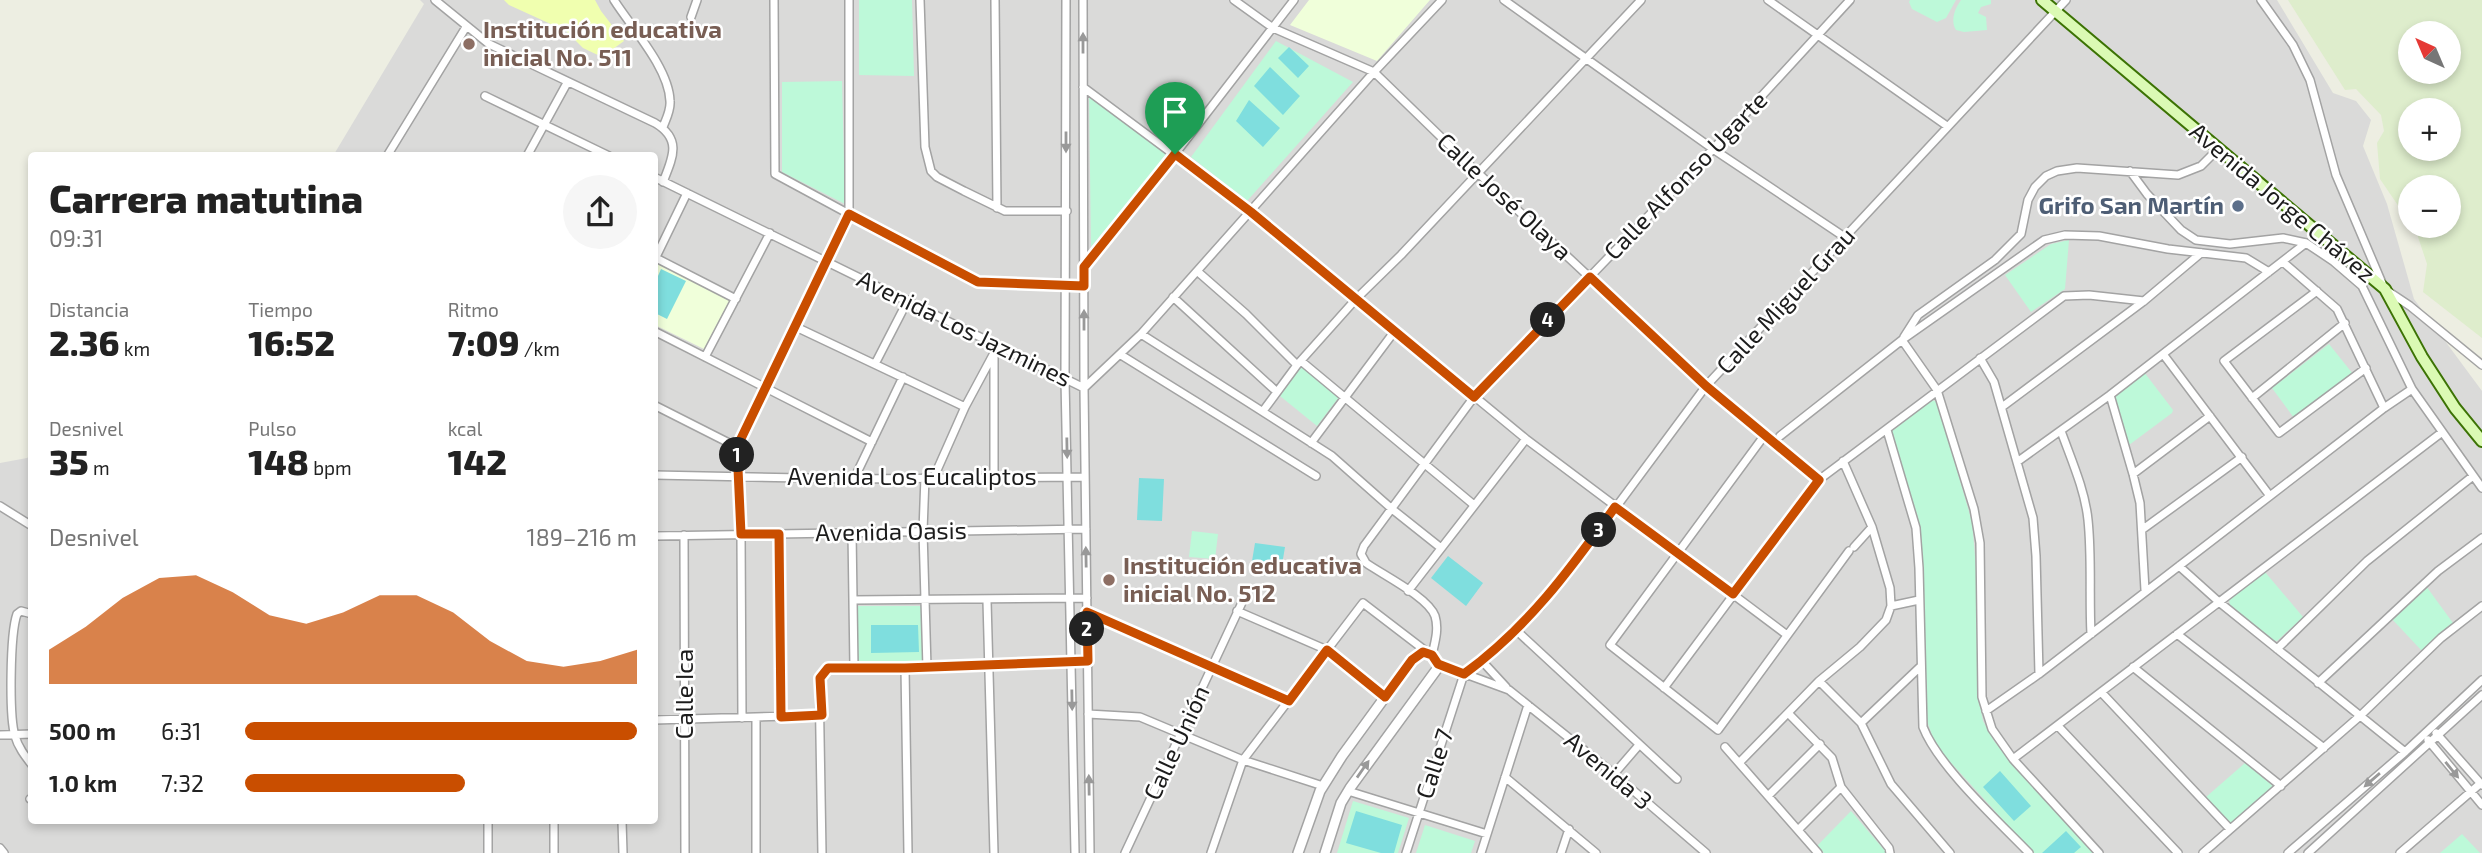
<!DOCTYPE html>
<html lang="es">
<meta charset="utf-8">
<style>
body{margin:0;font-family:"Exo 2",sans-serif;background:#f6f6f6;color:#222;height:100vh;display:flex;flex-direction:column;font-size:26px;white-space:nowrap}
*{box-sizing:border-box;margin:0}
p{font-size:23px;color:#767676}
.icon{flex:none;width:38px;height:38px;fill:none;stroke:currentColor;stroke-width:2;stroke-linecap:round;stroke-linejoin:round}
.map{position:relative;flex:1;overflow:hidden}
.side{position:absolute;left:28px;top:152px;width:630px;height:672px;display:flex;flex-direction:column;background:#fff;border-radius:7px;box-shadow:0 4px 10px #0003}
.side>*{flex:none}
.needle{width:46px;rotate:316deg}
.tools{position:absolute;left:2398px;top:21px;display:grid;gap:14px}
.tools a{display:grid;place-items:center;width:63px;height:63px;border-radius:50%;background:#fff;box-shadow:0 4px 10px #0003;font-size:35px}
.pin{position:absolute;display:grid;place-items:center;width:60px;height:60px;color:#fff;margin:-72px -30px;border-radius:50% 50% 50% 0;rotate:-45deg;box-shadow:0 0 7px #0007}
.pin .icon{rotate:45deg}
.km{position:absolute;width:35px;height:35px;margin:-18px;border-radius:50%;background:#222;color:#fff;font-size:19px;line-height:35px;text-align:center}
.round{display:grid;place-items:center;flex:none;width:74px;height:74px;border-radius:37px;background:#f6f6f6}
.head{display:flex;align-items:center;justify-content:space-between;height:119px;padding:0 21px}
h1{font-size:38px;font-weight:800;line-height:52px}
.stats{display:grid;grid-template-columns:repeat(3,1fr);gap:10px;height:119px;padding:7px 21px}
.stats div{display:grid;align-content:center}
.stats b{font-size:35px;font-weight:800}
.stats small{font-size:19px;font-weight:400}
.stats p{font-size:19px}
.chart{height:196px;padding:14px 21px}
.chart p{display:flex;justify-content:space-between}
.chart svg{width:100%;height:126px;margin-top:7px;fill:#c94e00;opacity:.7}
ul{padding:0 21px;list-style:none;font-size:23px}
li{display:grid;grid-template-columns:112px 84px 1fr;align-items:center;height:52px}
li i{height:18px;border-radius:9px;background:#c94e00}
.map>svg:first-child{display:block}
</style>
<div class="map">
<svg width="2482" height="853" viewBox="0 0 2482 853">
<rect width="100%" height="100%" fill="#edeee2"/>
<path fill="#dadad9" d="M420 0H2277L2333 93 2356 101 2371 120 2363 146 2387 204 2414 299 2482 391V853H0V463L27 458 31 455 32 821H654V156H333L424 4Z"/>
<path fill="#f0ffda" d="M1309 0H1430L1377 61 1290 25Z
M658 262 730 300 704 349 655 325 654 268Z"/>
<path fill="#deedcc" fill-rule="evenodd" d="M2288 0H2482V338L2423 292 2427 264 2417 234 2411 226H2448V187H2410V223L2380 179 2377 143 2384 131 2381 115 2356 89 2345 90ZM2410 33H2448V72H2410ZM2410 110H2448V149H2410Z"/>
<path fill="#f0ffaf" d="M504 0H595L601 11 624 41 602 57 583 48 566 31 509 5Z"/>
<path fill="#bdf9d9" d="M859 0H912L914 76 859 75Z
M1910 0H1956L1946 18 1937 22 1912 9 1909 2Z
M1961 0H1991V4L1981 7 1978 13 1986 17 1987 30 1964 32 1956 30C1950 21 1955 8 1961 0Z
M1276 41 1353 82 1247 201 1191 157Z
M842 81 845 204 782 172V82Z
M1089 95 1168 155 1091 247Z
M2069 240 2065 289 2031 312 2005 275 2051 244Z
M2329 344 2353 374 2294 418 2272 388Z
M1302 366 1339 397 1317 426 1280 396Z
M2144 372 2173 410 2172 413 2129 445 2115 398 2116 392Z
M1931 400 1935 401 1938 405 1972 522 1977 580 1978 697 1983 721 1994 741 2005 755 2095 853H2033L1943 754 1933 738 1926 718 1921 537 1918 518 1891 432Z
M1192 531 1218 534 1215 559 1189 557Z
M2265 572 2303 617 2277 641 2273 640 2230 606 2229 599Z
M2426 586 2453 623 2422 651 2391 618Z
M857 606H923L924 662H857Z
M2245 763 2273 786 2270 792 2234 823 2229 822 2206 797Z
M1353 801 1409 818 1398 853H1337Z
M1851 811 1886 852V853H1824L1817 846Z
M1425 825 1475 841 1471 853H1416Z
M2462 834 2480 853H2440Z"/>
<path fill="#7fdede" d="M1289 47 1309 66 1298 78 1278 58Z
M1270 67 1300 96 1283 115 1254 86Z
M1249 100 1280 128 1263 147 1236 121Z
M661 269 686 281 667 319 655 313V283Z
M1139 478 1164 479 1162 521 1137 520Z
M1255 543 1285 547 1281 571 1251 567Z
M1448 556 1483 583 1466 606 1431 578Z
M871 625H918L919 652 871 653Z
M2000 771 2031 806 2014 821 1983 787Z
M1356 811 1402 825 1394 853H1381L1346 843Z
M2066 831 2081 847 2074 853H2042Z"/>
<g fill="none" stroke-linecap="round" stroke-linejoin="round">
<g stroke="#a3a3a3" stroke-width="10">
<path id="minor" d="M435 0 489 44 655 123C682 139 673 157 663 182
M614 0C631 27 669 68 670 101 671 110 666 119 663 127
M849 0V214L978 282 1084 286
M920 0 925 147 931 171 937 177 964 191 1005 211H1067
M995 0 997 208
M1083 0 1084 388 1090 853
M1234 0 1273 28 1374 72 1478 173 1706 386 1819 480 1664 688
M1504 0 1713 149 1846 238
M1768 0 1947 126
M2261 0 2293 45 2310 80 2336 175 2382 283
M691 17 697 0
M1083 87 1251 212 1526 439 1787 635
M485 96 609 156
M387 156 466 27
M527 156 567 83
M2130 171 2147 194 2181 230 2196 240 2230 244 2283 238 2306 243 2333 261 2362 286 2412 389 2482 488
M654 177 1084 388
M654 257 736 299
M654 261 687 193
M2283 262 2337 309 2384 408
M1084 267 1175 154 1294 0
M1197 271 1246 314 1297 365
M2317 291 2224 361 2279 433 2366 368
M2389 292 2410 306 2482 365
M1173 297 1277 392
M796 327 965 407
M654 331 872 442
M1141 334 1332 456 1392 509 1441 548
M1904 337 1918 315 1995 260 2021 234 2028 200 2035 187 2046 176 2057 171 2077 168 2178 175 2201 166 2218 149
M1902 340 1937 390 1974 509 1980 543 1982 697 1992 729 2013 759 2099 853
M2163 354 2270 496
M994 355V478
M1121 355 1316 476
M705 357 770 233
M1980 358 1994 382 2033 518 2036 556 2039 674
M1301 361 1474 505
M875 364 908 300
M1065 380 1075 853
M1065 381 1066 0
M1084 388 1141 334 1374 72 1442 0
M2110 395 2133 474 2140 503 2145 590
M2252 398 2345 323
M654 405 737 447
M2002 407 2144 301 2201 253
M1263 411 1297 365 1356 299 1401 255 1641 0
M1887 430 1916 528 1919 568 1923 727C1938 766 1998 821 2029 853
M2061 431C2071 459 2085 490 2088 520 2092 558 2089 596 2091 634
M1764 436 1610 645 1718 730 1849 551
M1780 436 1902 340 2044 240 2065 235 2099 236 2168 249 2246 258 2269 272
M1311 443 1394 332
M2017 462 2110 395 2306 243
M2133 474 2210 416
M654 475 854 479 1085 477
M1824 476 2064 296 2089 295 2144 301
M925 477 923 531 927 668
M934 477 965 407 994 353
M854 479 903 377
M0 506 32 526
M2143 529 2242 457
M852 532 854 668
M779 534 781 717
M684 535 685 853
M654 536 1086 529
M1854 547 1872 527
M2179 566 2219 602 2405 752
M1408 591 1526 439
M853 600 1087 598
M987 601 994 853
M1891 606 1919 600
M1237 611 1327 650 1385 697
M1087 612 1288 701
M32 614 21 611 17 614C10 634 9 716 15 736 18 747 25 756 32 765
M1517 631 1677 779
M2177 634 2324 748
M2277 649 2367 561 2473 476
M1432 655C1435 642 1439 629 1435 616 1428 597 1383 575 1366 563L1361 554 1364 546 1474 397 1713 149 1850 0
M1482 661 1506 687
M1438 664 1509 690 1614 774 1706 853
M2133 667 2281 786
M905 668 908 853
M1464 674 1517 631 1541 606 1582 553 1706 386 2066 0
M1819 681 1861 723 1891 784 1950 853
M2318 683 2438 571 2482 538
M2101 692 2230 829
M1986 711 2039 674 2384 408 2412 389
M1788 713 1832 758 1841 787 1889 848 1890 853
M1088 714 1140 717 1243 760 1323 786
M742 718 741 534 737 447 849 214 775 174 774 0
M654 720 822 715
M1861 723 1920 667
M2058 726 2178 853
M2436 733 2482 785
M0 735 32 734
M2428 740 2482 805
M1725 747 1818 853
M2013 759 2441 433
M1740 762 1819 681 1860 647 1886 620 1891 606 1890 588 1872 527 1843 461
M1614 774 1639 745
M1505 777 1596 853
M1348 791 1487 834
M1768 796 1820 744
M30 799 32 798
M488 821V853
M554 821V853
M622 821 623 853
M1799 829 1841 787
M0 848 4 853
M756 853V717
M822 853 819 678 828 668H905L1088 661
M1125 853 1246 594
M1211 853 1243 760 1363 603 1427 652
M1406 853 1464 674
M1481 853 1528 705
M1561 853 1569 829
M2203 853 2360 716 2441 638 2482 606
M2288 853 2405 752 2482 680
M2308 853 2482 695
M2400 853 2481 783"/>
</g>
<g stroke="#a3a3a3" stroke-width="12">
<path id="tertiary" d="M1298 853 1320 791 1342 756 1412 660 1423 652 1432 655 1438 664 1437 669 1350 788 1341 803 1325 853"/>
</g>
<g stroke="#3c7304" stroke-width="14">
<path id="secondary" d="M2042 0 2385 289 2422 357 2455 408 2482 441"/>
</g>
<use href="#minor" stroke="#fff" stroke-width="7"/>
<use href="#tertiary" stroke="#fff" stroke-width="9"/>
<use href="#secondary" stroke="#dbfab4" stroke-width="10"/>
</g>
<defs><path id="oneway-solid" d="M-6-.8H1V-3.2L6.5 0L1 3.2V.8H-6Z" transform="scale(1.75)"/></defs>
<g fill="#999">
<use href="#oneway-solid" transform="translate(1083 43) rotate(-90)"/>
<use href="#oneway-solid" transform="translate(1066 142) rotate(90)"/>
<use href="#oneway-solid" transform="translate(1084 320) rotate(-90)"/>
<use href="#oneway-solid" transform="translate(1067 448) rotate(89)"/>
<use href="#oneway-solid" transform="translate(1086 557) rotate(-91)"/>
<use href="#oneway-solid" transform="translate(1072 700) rotate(89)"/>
<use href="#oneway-solid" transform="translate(1363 769) rotate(-55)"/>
<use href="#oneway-solid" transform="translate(2452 770) rotate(51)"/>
<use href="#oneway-solid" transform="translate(2372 780) rotate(139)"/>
<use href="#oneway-solid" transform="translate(1089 785) rotate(-91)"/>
</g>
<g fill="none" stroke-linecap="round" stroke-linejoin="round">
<g stroke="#fff" stroke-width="14">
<path id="route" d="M1175 154 1251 212 1474 397 1590 277 1706 386 1819 480 1733 594 1615 507C1569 571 1528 627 1464 674L1438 664 1432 655 1423 652 1412 660 1385 697 1327 650 1289 701 1087 612 1088 661 905 668H828L820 678 822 715 781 717 779 534H741L737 447 849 214 978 282 1084 286V267Z"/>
</g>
<use href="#route" stroke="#c94e00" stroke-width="9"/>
</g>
<g fill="#8d6e63" stroke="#fff" stroke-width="2.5">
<circle cx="469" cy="44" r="7"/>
<circle cx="1109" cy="580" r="7"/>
</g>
<circle fill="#5c6f8a" stroke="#fff" stroke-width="2.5" cx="2238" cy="206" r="7"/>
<g text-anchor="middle" stroke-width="5" stroke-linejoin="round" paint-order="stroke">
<g font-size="24" font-weight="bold" fill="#785e54" stroke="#fff" text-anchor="start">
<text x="483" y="38">Institución educativa<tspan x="483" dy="28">inicial No. 511</tspan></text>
<text x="1123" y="574">Institución educativa<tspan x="1123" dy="28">inicial No. 512</tspan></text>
</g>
<g font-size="24" fill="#1c1c1c" stroke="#fff">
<text transform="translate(1686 176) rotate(-46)" y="8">Calle Alfonso Ugarte</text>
<text transform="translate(1504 197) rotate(43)" y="8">Calle José Olaya</text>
<text transform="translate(2282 203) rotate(40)" y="8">Avenida Jorge Chávez</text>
<text transform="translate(1786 301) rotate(-47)" y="8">Calle Miguel Grau</text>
<text transform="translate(964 329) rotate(26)" y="8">Avenida Los Jazmines</text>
<text x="912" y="485">Avenida Los Eucaliptos</text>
<text transform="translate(891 532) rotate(-1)" y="8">Avenida Oasis</text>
<text transform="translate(685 694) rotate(-90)" y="8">Calle Ica</text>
<text transform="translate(1177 743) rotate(-65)" y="8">Calle Unión</text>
<text transform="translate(1435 764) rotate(-72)" y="8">Calle 7</text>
<text transform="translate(1608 771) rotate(40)" y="8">Avenida 3</text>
</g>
<g font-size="24" font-weight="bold" fill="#4e5e75" stroke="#fff" text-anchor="end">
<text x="2224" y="214">Grifo San Martín</text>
</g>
</g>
</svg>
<div class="tools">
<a><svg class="needle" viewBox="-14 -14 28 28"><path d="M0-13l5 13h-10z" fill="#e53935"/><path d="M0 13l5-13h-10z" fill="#767676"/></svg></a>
<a>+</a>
<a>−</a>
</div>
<div class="pin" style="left:1175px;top:154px;background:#1e9e55"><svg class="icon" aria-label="arrive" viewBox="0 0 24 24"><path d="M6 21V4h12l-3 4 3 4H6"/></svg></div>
<b class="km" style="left:737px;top:455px">1</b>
<b class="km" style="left:1087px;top:629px">2</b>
<b class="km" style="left:1599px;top:530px">3</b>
<b class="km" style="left:1548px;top:320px">4</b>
<section class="side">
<div class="head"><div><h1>Carrera matutina</h1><p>09:31</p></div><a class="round"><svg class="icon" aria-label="share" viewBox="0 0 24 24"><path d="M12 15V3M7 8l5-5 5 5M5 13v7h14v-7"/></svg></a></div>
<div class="stats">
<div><p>Distancia</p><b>2.36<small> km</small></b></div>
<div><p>Tiempo</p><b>16:52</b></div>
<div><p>Ritmo</p><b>7:09<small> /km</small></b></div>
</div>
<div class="stats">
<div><p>Desnivel</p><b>35<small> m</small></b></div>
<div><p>Pulso</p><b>148<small> bpm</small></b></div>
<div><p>kcal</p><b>142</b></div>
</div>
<div class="chart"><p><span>Desnivel</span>189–216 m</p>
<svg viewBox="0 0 160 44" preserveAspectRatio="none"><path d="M0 44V32L10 24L20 14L30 7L40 6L50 12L60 20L70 23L80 19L90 13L100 13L110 19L120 29L130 36L140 38L150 36L160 32V44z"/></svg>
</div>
<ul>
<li><b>500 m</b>6:31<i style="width:100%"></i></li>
<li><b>1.0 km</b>7:32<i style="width:56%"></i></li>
</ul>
</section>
</div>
